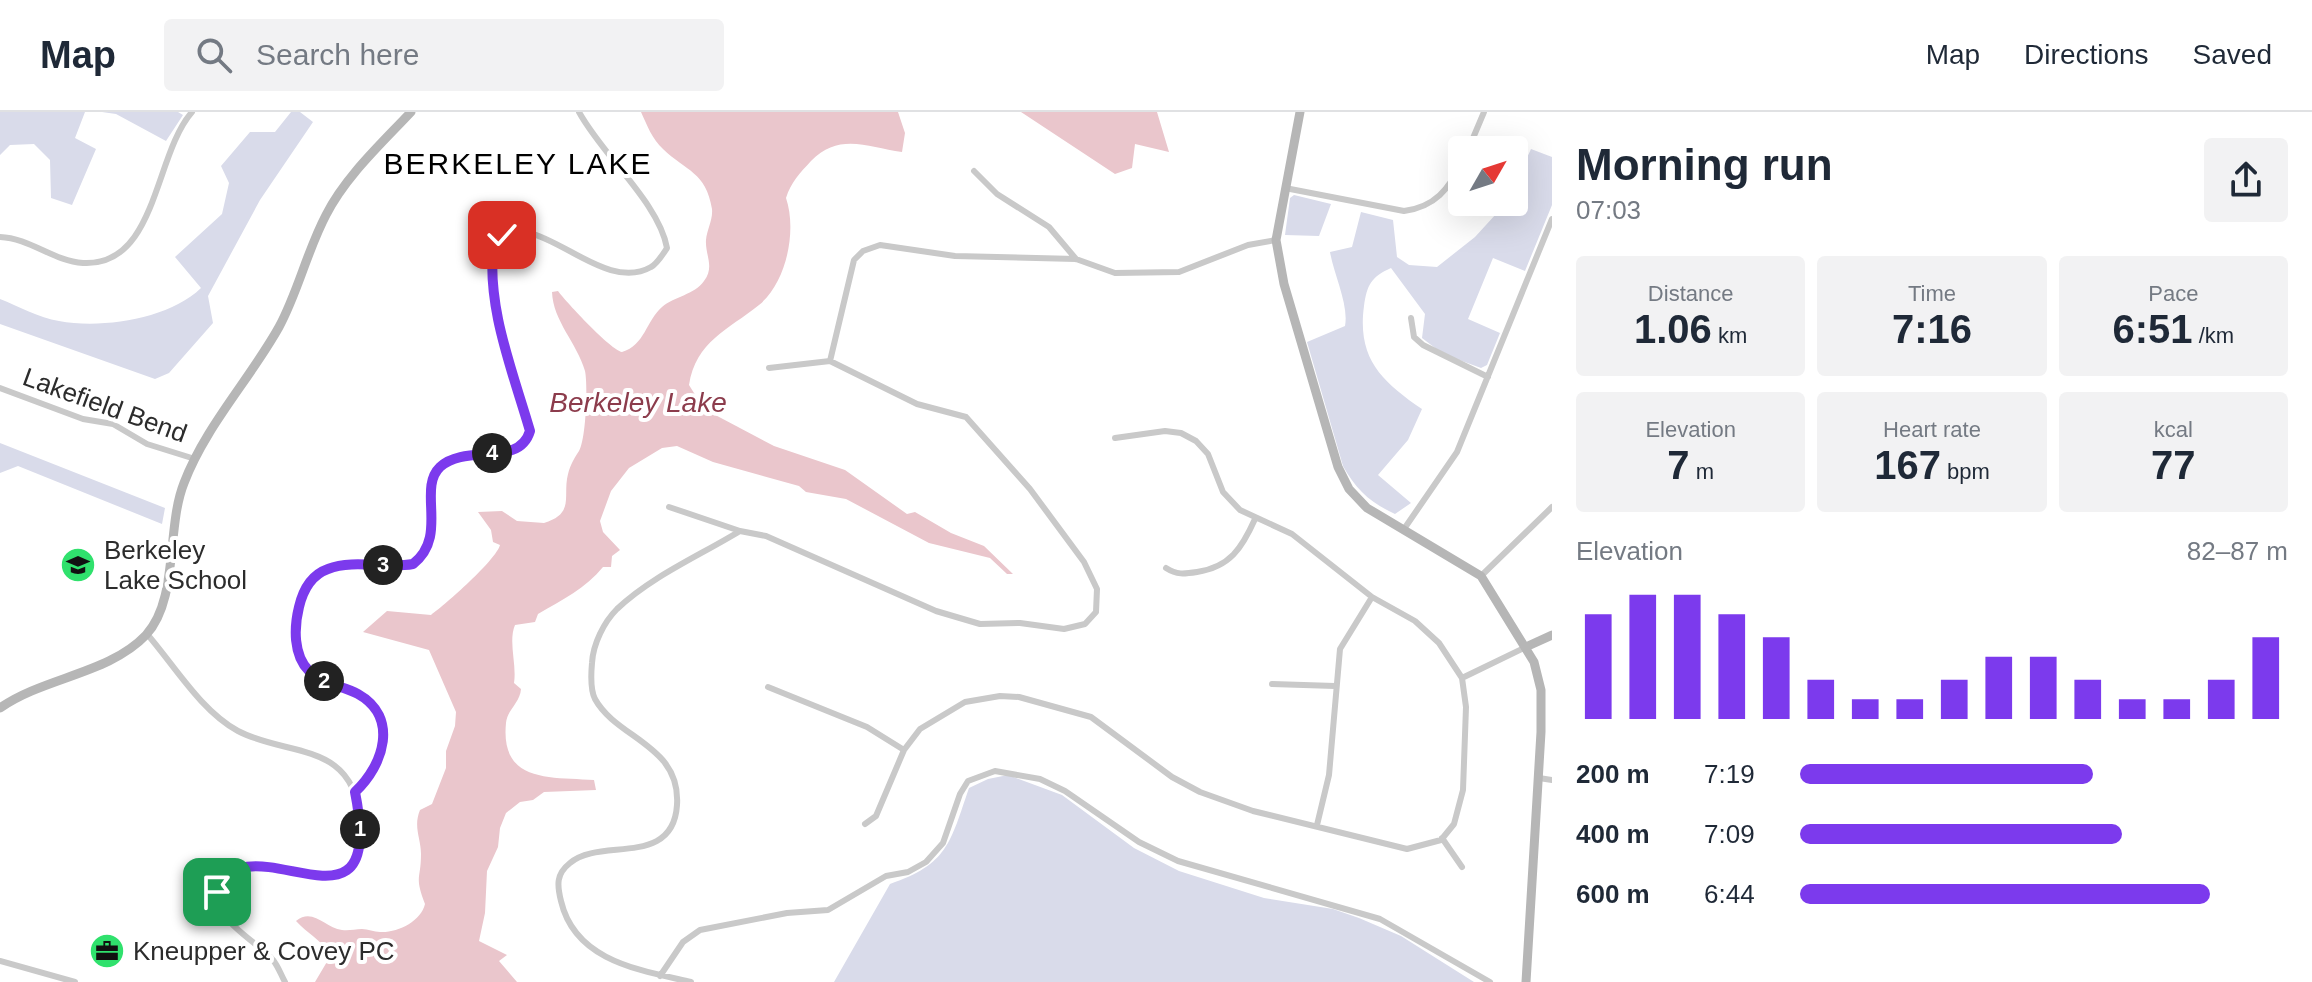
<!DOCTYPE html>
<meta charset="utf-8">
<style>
body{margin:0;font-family:Arial,sans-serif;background:#f2f2f3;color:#1f2937;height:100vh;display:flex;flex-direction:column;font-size:30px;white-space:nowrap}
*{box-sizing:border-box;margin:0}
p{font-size:26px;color:#747a83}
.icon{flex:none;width:44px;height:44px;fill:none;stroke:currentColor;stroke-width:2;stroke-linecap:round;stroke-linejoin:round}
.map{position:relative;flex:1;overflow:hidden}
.drawer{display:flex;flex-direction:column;background:#fff;width:760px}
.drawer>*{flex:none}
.needle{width:52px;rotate:51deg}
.controls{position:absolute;left:1448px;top:24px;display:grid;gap:16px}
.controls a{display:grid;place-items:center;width:80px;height:80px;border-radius:8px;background:#fff;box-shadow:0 8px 32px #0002;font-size:40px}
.pin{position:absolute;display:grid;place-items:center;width:68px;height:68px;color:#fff;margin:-34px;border-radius:16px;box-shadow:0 4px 12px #0006}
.km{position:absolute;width:40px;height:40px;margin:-20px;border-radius:50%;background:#222;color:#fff;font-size:22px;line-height:40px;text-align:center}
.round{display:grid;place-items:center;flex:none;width:84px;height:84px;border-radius:8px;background:#f2f2f3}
.overview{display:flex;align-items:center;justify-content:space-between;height:136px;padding:0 24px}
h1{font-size:44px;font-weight:600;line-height:60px}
.stats{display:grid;grid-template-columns:repeat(3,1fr);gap:12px;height:136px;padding:8px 24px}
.stats div{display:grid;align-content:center;border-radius:8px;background:#f2f2f3;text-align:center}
.stats b{font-size:40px;font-weight:600}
.stats small{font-size:22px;font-weight:400}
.stats p{font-size:22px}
.chart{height:224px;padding:16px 24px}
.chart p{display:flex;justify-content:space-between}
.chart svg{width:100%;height:144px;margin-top:8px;stroke:#7c3aed;stroke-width:6}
ul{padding:0 24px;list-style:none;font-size:26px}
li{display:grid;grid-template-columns:128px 96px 1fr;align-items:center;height:60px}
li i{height:20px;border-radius:10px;background:#7c3aed}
header{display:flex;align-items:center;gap:48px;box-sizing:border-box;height:112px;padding:0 40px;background:#fff;border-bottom:2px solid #e0e1e3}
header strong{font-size:38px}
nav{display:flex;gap:44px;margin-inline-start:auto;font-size:28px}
.search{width:560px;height:72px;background:#f2f2f3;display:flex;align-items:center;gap:20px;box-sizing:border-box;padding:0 28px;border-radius:8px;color:#747a83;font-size:30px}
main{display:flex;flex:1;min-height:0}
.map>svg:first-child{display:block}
</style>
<header>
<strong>Map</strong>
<div class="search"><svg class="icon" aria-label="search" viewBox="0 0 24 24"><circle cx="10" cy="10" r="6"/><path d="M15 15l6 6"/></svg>Search here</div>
<nav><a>Map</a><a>Directions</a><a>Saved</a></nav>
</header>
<main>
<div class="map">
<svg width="1552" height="870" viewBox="0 0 1552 870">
<rect width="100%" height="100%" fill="#fff"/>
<path fill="#d9dbea" d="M0 0H85L75 26 96 37 72 93 51 86 50 48 34 32 10 33 0 43Z
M102 0H178L183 3 166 29 116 2Z
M291 0H300L313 10 260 88 208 184 213 211 169 261 155 267 0 212V187C18 194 39 206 59 209 102 217 169 207 201 176L175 145 222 102 229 71 221 54 250 20H275Z
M1531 37 1552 45V93L1525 159 1493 146 1468 207 1500 221 1487 253 1481 256 1443 242 1422 226 1425 202 1391 156C1371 165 1367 173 1364 194 1357 246 1381 269 1422 297L1408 328 1378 363 1411 391 1395 402C1371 391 1356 378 1343 354L1307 230 1345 214C1349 193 1334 163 1330 140L1352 135 1361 100 1393 108 1397 145 1409 153 1437 155 1475 125 1507 90H1514V74Z
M1294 83 1331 92 1319 124 1285 123 1290 86Z
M0 331 165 396 162 412 18 354 0 361Z
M1008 663 1062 683 1134 736 1179 759 1264 786 1333 797 1359 806 1401 824 1474 870H834L890 772C948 752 950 731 969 676L988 667Z"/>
<path fill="#eac6cc" d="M641 0H898L905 21 902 40C868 35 839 20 811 49 800 61 791 70 786 86 797 118 787 170 759 193 728 218 696 229 689 273L704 297 774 334 845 358 907 402 915 400 951 421 984 434 1013 462H1007L990 446 929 431 846 387 806 380 799 374 713 350 677 334 662 336 629 356 611 379 600 409 603 420 620 438 612 444 611 455H603C586 476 562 488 538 502L535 510 515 513C508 530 517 552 514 571L521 577C520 591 507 598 506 611 500 671 550 665 594 668L596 678 544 680 533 688 520 690 506 701 500 716 498 735 487 759 485 801 479 829 507 843 499 849 517 870H315L331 843C319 826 308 822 296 809 313 795 325 816 342 818 349 819 355 817 362 817 368 817 374 820 380 820 398 821 421 809 425 792 414 763 421 768 421 742 421 726 413 715 420 698L432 692 446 656V639L455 614 456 600 429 538 363 520 387 499 431 503C446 492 496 448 500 433L493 430 491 418 478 400 502 399 517 409 544 411C573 402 564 387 567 367 569 355 573 348 579 339 586 327 588 273 585 259 577 231 553 209 552 180L558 179C567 191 611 238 622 240 645 233 646 209 662 195 675 184 694 183 704 169 715 155 705 143 706 128 707 117 713 108 712 97 706 60 686 59 663 37 652 27 647 13 641 0Z
M1021 0H1157L1169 40 1135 32 1132 56 1115 62Z"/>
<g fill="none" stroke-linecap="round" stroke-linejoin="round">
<path stroke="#c9c9c9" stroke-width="6" d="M1468 38 1484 0
M974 59 997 82 1049 115 1076 147
M1285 76 1404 99C1435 95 1449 77 1462 50
M0 125C30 126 53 149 83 151 157 155 154 43 192 0
M1411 206 1414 225 1423 233 1488 265
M769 256 830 249
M0 276 83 307 113 312 147 332 195 347
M669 395 740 419
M1404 417 1457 340 1552 107
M1166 456C1177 463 1184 462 1197 460 1230 455 1242 436 1255 407
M1481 464 1552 395
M147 522C174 553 201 599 238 619 287 645 354 628 360 708 368 824 260 716 221 769 199 801 258 829 273 848 278 854 281 863 285 870
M1462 566 1528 534
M1272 572 1335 574
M768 575 867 615 904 638
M1539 666 1552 668
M355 680C383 653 399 605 358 582 342 573 322 573 309 559 293 543 294 515 299 495 303 478 311 463 328 457 354 447 386 457 413 452 448 424 417 377 440 355 466 331 518 356 530 319 513 260 485 191 494 130 533 88 599 185 651 155 657 152 663 142 667 136 659 91 603 44 579 0
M865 712 876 704 904 638 920 617 965 590 1000 584 1019 585 1091 605 1172 665 1200 680 1253 699 1407 737 1441 728 1454 712 1463 678 1466 595 1462 566 1439 531 1415 509 1372 485 1292 422 1240 398 1223 380 1208 342 1196 329 1181 321 1165 319 1115 326
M1317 713 1329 663 1340 537 1372 485
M1442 726 1462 755
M0 849 75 870
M660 864 683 830 700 818 787 801 828 798 886 764 908 760 926 750 943 731 960 682 968 669 995 659 1040 667 1065 679 1139 730 1178 749 1380 807 1490 870
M691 870C639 858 575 849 561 789 557 773 556 762 570 751 600 725 673 756 677 693 681 633 617 627 595 587 590 577 591 562 592 551 593 532 604 510 617 497 652 464 699 444 740 419L766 424 936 499 980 512 1020 511 1064 517 1085 512 1096 500 1097 477 1084 450 1030 377 966 305 917 292 830 249 854 148 863 139 880 133 955 144 1076 147 1115 161 1179 160 1248 133 1276 128"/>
<path stroke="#b6b6b6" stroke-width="9" d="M1300 0 1276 128 1284 172 1338 355 1349 377 1367 396 1481 464 1534 550 1541 578V620L1526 870
M1528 534 1552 523
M0 596C44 565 109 562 146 523 179 487 166 416 184 371 205 315 250 267 279 215 298 180 307 139 326 103 346 64 381 32 411 0"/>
</g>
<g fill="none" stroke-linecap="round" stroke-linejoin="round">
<g stroke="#fff" stroke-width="16">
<path id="route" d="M217 780C245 701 388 845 355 680 384 653 399 605 358 582 342 573 322 573 309 559 293 543 294 515 299 495 303 478 311 463 328 457 354 447 386 457 413 452 449 424 417 377 440 355 466 331 519 356 530 319 513 260 485 192 494 130L502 123"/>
</g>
<use href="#route" stroke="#7c3aed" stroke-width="10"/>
</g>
<defs>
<g id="school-disc" transform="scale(1.8)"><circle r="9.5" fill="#30e16d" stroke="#fff"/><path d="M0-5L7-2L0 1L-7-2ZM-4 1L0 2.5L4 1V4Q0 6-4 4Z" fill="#111"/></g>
<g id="office-disc" transform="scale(1.8)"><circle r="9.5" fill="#30e16d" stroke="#fff"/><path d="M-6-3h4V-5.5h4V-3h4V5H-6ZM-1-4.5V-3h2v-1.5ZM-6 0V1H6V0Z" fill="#111"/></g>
</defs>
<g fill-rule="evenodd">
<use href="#school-disc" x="78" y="453"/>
<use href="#office-disc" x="107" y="839"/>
</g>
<g text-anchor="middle" stroke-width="8" stroke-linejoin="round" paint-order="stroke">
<g font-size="26" fill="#2c2c2c" stroke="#fff">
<text transform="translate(105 293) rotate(20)" y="9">Lakefield Bend</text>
</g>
<g font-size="26" fill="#2c2c2c" stroke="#fff" text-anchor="start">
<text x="104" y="447">Berkeley<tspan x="104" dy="30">Lake School</tspan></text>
<text x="133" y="848">Kneupper &amp; Covey PC</text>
</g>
<g font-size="28" font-style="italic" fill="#8c3c4c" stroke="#fff">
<text x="638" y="300">Berkeley Lake</text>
</g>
<g font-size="30" letter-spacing="2" fill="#000" stroke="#fff">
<text x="518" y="62">BERKELEY LAKE</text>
</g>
</g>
</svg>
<div class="controls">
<a><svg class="needle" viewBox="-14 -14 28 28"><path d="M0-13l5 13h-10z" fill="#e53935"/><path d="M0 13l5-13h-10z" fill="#747a83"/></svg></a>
</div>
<div class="pin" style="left:217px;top:780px;background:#1e9e55"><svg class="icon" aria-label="arrive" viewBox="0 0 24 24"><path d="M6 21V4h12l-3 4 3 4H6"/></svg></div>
<div class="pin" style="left:502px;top:123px;background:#d93025"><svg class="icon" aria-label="check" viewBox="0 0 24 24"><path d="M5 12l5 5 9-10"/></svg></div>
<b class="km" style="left:360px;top:717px">1</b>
<b class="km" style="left:324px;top:569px">2</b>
<b class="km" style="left:383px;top:453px">3</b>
<b class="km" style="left:492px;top:341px">4</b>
</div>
<section class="drawer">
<div class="overview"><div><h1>Morning run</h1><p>07:03</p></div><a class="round"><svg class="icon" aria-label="share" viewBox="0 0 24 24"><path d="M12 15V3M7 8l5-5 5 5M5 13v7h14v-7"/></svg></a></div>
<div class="stats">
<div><p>Distance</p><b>1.06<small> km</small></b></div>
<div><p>Time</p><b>7:16</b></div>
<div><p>Pace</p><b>6:51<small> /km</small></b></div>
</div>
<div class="stats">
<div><p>Elevation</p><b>7<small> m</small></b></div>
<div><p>Heart rate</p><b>167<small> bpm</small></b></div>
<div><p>kcal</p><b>77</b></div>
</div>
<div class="chart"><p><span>Elevation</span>82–87 m</p>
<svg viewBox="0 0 160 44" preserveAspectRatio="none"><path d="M5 44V12M15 44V6M25 44V6M35 44V12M45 44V19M55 44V32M65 44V38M75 44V38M85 44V32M95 44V25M105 44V25M115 44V32M125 44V38M135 44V38M145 44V32M155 44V19"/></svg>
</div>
<ul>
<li><b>200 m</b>7:19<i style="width:60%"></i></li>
<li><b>400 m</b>7:09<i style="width:66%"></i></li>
<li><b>600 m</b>6:44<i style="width:84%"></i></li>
</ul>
</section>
</main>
